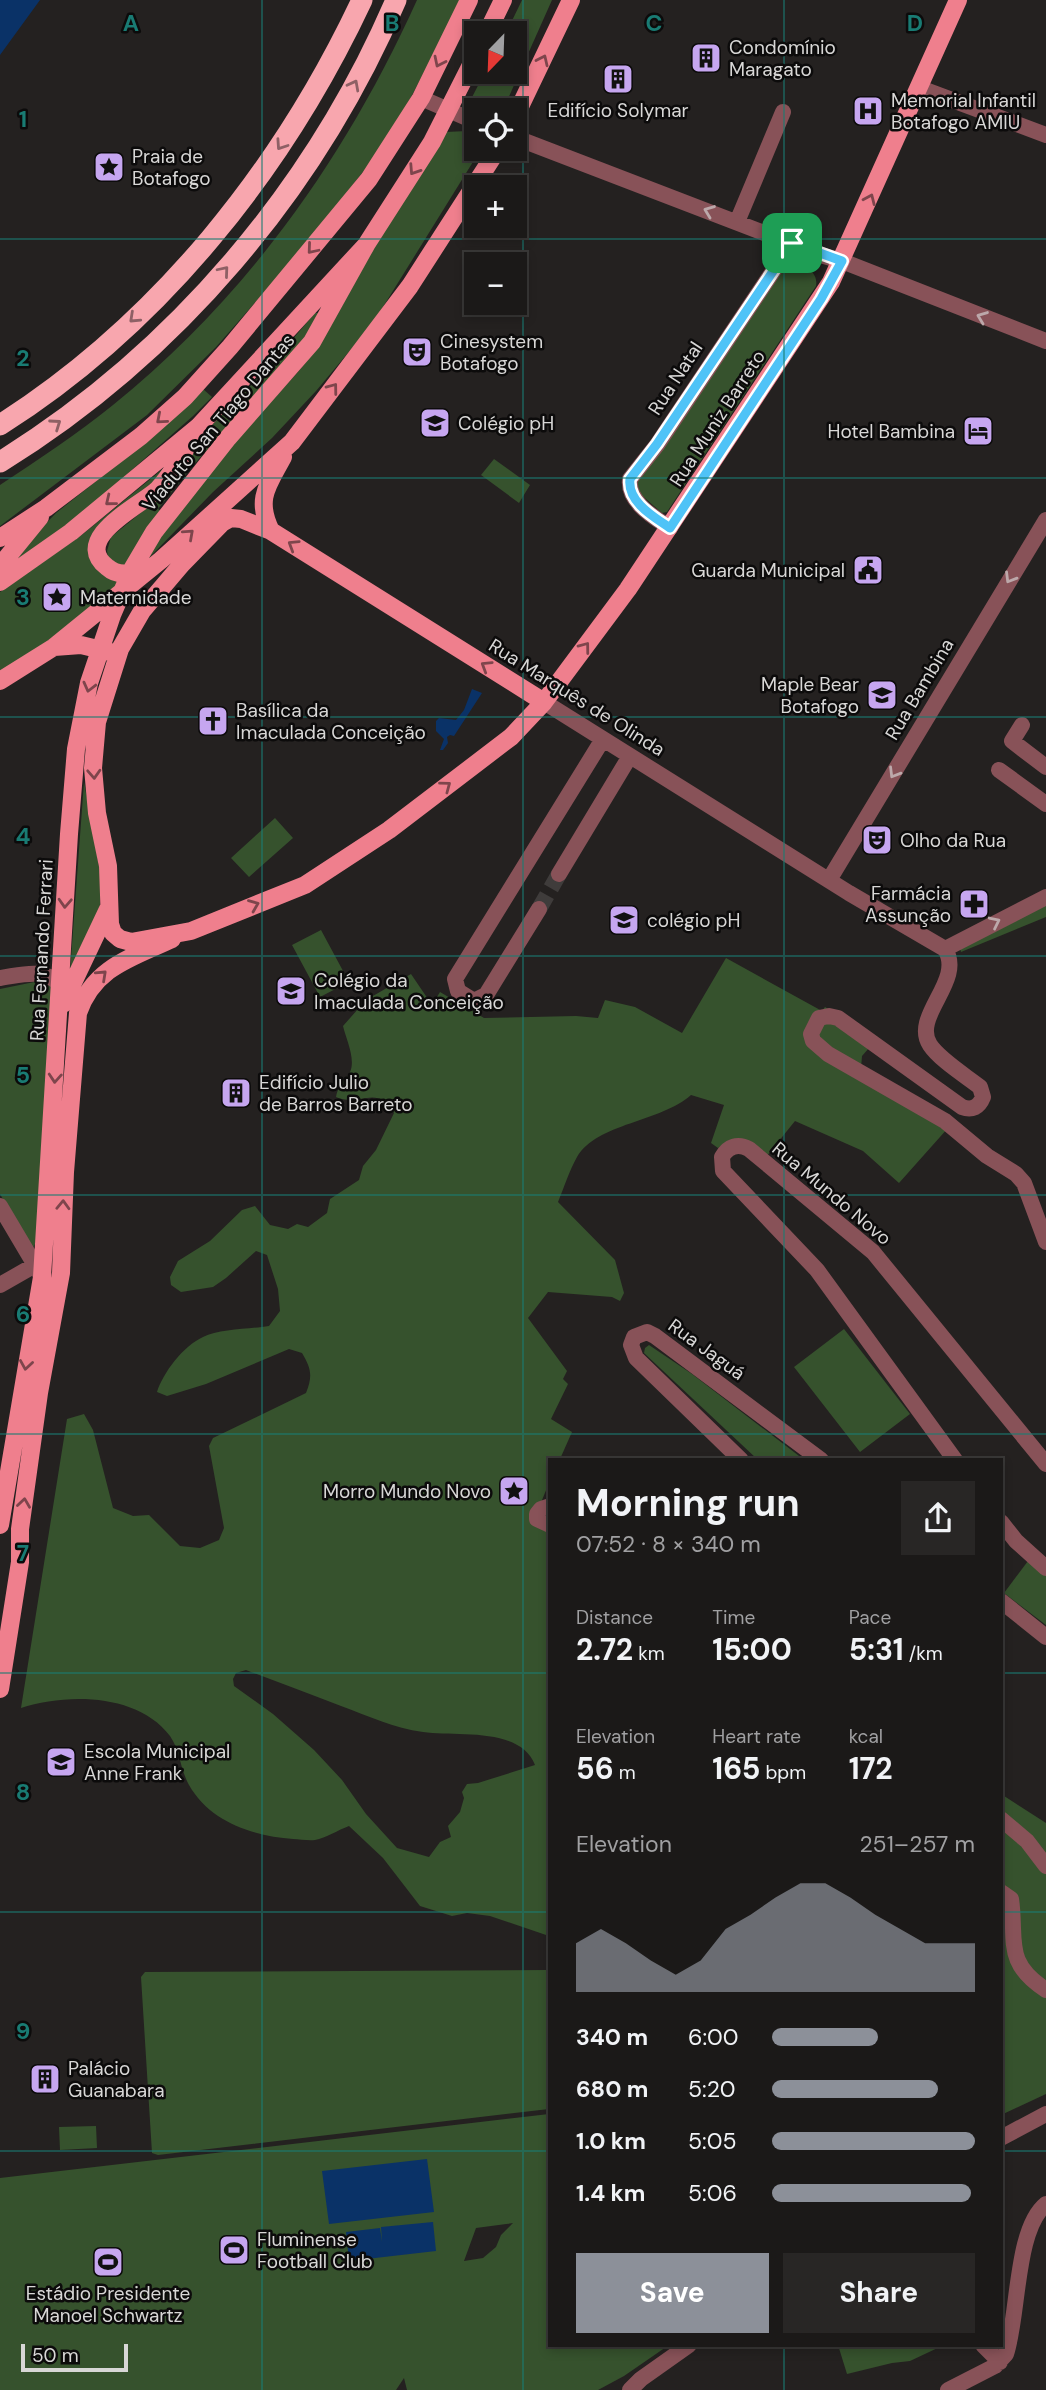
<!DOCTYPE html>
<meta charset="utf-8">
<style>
body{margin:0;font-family:"DM Sans",sans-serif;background:#282625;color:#f1f3f6;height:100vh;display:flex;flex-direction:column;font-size:26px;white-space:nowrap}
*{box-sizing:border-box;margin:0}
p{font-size:23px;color:#a0a0a2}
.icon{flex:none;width:38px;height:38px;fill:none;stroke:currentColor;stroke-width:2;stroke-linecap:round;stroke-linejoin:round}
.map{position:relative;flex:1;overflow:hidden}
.side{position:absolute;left:548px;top:1458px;width:455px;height:889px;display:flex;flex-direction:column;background:#1b1918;border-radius:0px;box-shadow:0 4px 10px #0003,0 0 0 2px #393837}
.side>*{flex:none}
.needle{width:46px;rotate:203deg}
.tools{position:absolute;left:464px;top:21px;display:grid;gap:14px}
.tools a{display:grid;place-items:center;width:63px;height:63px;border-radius:0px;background:#1b1918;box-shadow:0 4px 10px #0003,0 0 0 2px #393837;font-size:35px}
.scale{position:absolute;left:21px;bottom:18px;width:107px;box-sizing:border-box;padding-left:7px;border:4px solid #d8d7d6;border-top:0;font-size:19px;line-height:24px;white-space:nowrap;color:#d8d7d6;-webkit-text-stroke:5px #0c0b0b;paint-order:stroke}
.pin{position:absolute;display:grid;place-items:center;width:60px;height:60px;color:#fff;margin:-30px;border-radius:14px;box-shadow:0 4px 10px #0006}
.round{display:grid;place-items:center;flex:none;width:74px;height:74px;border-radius:0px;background:#282625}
.overview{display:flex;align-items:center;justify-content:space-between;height:119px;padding:0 28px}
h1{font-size:38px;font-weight:700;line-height:52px}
.figures{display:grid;grid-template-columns:repeat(3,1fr);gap:10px;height:119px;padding:7px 28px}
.figures div{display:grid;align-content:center}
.figures b{font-size:30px;font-weight:700}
.figures small{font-size:19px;font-weight:400}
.figures p{font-size:19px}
.chart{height:196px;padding:14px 28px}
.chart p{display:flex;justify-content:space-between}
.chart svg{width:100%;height:126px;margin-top:7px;fill:#8c9099;opacity:.7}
.primary-button{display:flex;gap:14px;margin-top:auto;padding:14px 28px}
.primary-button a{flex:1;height:80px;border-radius:0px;background:#8c9099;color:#fff;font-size:28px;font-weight:700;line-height:80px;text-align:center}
.primary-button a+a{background:#282625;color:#f1f3f6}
ul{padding:0 28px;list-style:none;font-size:23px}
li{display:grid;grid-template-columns:112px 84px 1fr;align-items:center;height:52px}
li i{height:18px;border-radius:9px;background:#8c9099}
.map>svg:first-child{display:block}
</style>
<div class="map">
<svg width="1046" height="2390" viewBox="0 0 1046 2390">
<rect width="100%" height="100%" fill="#242120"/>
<path fill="#36522d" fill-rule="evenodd" d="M417 0H462L400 118 366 168 302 249 216 347 147 415 0 526V485C38 460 77 434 113 405 247 297 346 157 417 0Z
M522 0H552L503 110 476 111 469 109 468 105 485 72H514V33H506Z
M467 131 476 133V149H481L373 323 316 391 272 438 213 492 147 560 132 566 116 564 108 557 107 551 111 537 159 498 210 427 269 367 315 313H318L315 324 291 355 190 469 158 509 171 516 202 478 297 373 307 361 345 289 446 132Z
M787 262C801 263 819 270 816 286L667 512 662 513 639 493 636 483Z
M203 389 212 397 193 416 59 534 3 573 21 549 56 513 114 467Z
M494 459 530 485 519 503 481 475Z
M164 468 160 476 96 537 117 581 116 590 26 657 0 672V592L83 534Z
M84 782 100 872V904L98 921 69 985Z
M275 818 293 838 249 877 231 858Z
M1046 903V917L961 952 959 944Z
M321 930 349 982 320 997 292 945Z
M726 958 822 1011 825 1007 852 1023 869 1048 862 1056 861 1068 948 1128 899 1183 863 1151 795 1121 766 1157 725 1143 718 1148 711 1143 724 1105 691 1095C661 1122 597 1123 577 1157 569 1171 564 1188 558 1202L615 1260 624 1293 620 1301 612 1297 548 1292 528 1318 567 1371 563 1379 568 1384 551 1419 572 1432 560 1459 550 1460 549 1483 540 1505 550 1529 549 1936 490 1916 467 1913 452 1916 420 1906 383 1858 349 1826C338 1830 326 1838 315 1840 308 1841 300 1839 293 1839 253 1836 210 1822 189 1785 180 1769 180 1750 170 1736 138 1693 66 1693 21 1708L67 1419 84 1414 93 1430 113 1508 133 1516 149 1515 180 1546 200 1548 219 1540 224 1528 209 1446 213 1438 306 1393C313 1376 311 1368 302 1353L289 1349 206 1384 167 1396 157 1392C163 1373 183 1346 203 1337 219 1329 251 1329 269 1326L280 1311 278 1289 267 1255 256 1251 226 1278 213 1287 181 1292 171 1285 170 1277 178 1261 210 1241 242 1210 255 1206 270 1225 288 1229 297 1224 308 1227 327 1213 330 1199 359 1180 363 1166 376 1150 394 1113C377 1083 360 1108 336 1097 340 1079 346 1083 350 1072 356 1059 346 1039 343 1026L366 1000 411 974 432 1005 440 992 484 1018 576 1016 598 1018 605 1000 635 1007 682 1033ZM246 1670C278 1682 310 1694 341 1706 368 1716 394 1728 423 1732 456 1737 520 1726 535 1765L478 1783 467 1784 462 1792 464 1798 460 1812 448 1826 451 1837 440 1842 429 1857 397 1848 366 1814 342 1780 314 1750 273 1714 234 1686 233 1679 236 1673Z
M44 980 52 985 36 1242 33 1248 29 1245 0 1194V989Z
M844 1329 910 1414 860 1452 794 1367Z
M649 1345 692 1374 803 1459H757L644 1353 645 1348Z
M1028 1561 1046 1575V1625L1004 1593Z
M1001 1794 1046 1823V2094L1001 2115Z
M549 1970V2109L158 2155 152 2153 141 1977 145 1972Z
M549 2114 550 2345H669L624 2376 598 2390H407L404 2378 396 2390H0V2178ZM513 2223 501 2235 496 2247 483 2258 464 2261 476 2228Z
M96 2126 97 2148 60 2150 59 2127Z
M838 2345H944L910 2361 892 2363 847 2374Z"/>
<path fill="#0a3267" d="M0 0H40L0 55Z
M472 689 482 693 454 736 450 735 447 737 448 743 443 750H440L444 739 436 731V721L439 718 456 720 464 710Z
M427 2159 434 2212 329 2224 322 2171Z
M433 2222 436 2251 349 2261 346 2232 380 2228 382 2242 381 2227Z"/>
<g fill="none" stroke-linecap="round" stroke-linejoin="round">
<path stroke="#3f3c3b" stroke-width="16" stroke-dasharray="16 8" stroke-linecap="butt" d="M539 909 559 874"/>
<path stroke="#885258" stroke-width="16" d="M920 88 1046 135
M421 98 476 122
M514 137 824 256 842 261 1046 341
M737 222 783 112
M670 528C654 517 627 502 630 479L657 445 792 243
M544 702 849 893 945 949
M1022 725 1012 741 1046 767
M999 770 1046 804
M559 874 630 756
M829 880 1046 520
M539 909 486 995 474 1001 458 991 455 979 603 739
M945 949C965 981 911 1016 930 1045 940 1060 966 1076 980 1087L983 1097C979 1107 972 1111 962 1107L838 1018 829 1016 819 1018 811 1034 813 1041 828 1054 945 1121 987 1156 1016 1174 1024 1183 1046 1242
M945 949 1046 897
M0 978C22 975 43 967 61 985
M0 1206 42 1277
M0 1285 35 1265
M741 1460 636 1358 631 1345 634 1337 647 1332 655 1336 821 1460
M955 1460 817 1270 723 1171 722 1157C728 1146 738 1143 749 1149L873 1252 1046 1464
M550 1506 541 1509 537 1514V1519L550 1525
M1001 1522 1016 1541 1046 1568
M1001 1601 1046 1637
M1001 1819 1027 1841 1046 1866
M1001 1892 1011 1899C1017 1940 1003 1962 1046 1990
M1001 2138 1046 2114
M983 2345 1000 2362
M630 2390 641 2379 689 2345
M948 2390 995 2366 1006 2354C1019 2315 1015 2229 1046 2204"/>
<path stroke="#ef7f8d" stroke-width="18" d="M487 33 503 0
M514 119 571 0
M271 531C255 499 268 485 283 457
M0 538 46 508 141 436 185 397 230 347 369 179 421 98 469 0
M0 566 40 517
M137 571C126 575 116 575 107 567 70 538 142 505 158 489 171 475 182 456 191 439
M0 582 71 532 198 427 366 245 432 142 476 55
M54 647 81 645 110 652
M0 681 54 647 161 560 292 442 410 286 498 149
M544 702 271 531 241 519 231 518 222 523 182 564 142 611 120 649 97 722 93 768 97 813 108 866 110 924 113 933 120 939 131 942 191 931 305 885 389 830 511 737 544 702 628 589 831 282 958 0
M63 1004 108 909
M0 1525 42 1277 69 834 76 749 89 683 112 615 131 571 154 532 228 438 312 342 366 245
M0 1689 20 1562V1529L39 1393 61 1273 65 1172 78 1013C94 967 131 958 172 939"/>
<path stroke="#f8a6ae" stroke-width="21" d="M0 425C159 324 282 170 362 0
M0 462C175 354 315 189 396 0"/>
</g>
<defs><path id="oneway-chevron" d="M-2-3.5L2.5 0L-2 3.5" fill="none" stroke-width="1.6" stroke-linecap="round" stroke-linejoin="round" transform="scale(1.75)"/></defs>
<g stroke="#7e454c">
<use href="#oneway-chevron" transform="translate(543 60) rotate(-65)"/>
<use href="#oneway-chevron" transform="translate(439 62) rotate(116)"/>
<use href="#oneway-chevron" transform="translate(414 170) rotate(123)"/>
<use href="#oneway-chevron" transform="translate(870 199) rotate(-66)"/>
<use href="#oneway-chevron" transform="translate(312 249) rotate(130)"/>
<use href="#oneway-chevron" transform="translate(333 388) rotate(-53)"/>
<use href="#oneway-chevron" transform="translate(161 419) rotate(139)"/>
<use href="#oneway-chevron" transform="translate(110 501) rotate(141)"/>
<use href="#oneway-chevron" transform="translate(189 534) rotate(-42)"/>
<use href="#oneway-chevron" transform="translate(293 545) rotate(-148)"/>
<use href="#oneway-chevron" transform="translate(585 647) rotate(-53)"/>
<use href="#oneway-chevron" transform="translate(486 666) rotate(-148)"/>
<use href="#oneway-chevron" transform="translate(89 687) rotate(104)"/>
<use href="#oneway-chevron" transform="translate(94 774) rotate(87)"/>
<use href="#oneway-chevron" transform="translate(446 786) rotate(-37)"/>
<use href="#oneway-chevron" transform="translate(65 903) rotate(93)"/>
<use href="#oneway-chevron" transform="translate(254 905) rotate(-22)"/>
<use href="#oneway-chevron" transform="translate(102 975) rotate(-43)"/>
<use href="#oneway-chevron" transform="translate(55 1078) rotate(94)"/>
<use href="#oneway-chevron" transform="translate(63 1205) rotate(-88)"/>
<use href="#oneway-chevron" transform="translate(26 1365) rotate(99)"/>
<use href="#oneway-chevron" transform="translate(24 1503) rotate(-82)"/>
</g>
<g stroke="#8e6065">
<use href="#oneway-chevron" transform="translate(354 85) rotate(-62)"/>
<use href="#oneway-chevron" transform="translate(281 145) rotate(124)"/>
<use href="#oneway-chevron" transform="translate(224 271) rotate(-50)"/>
<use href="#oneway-chevron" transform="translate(134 318) rotate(137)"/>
<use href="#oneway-chevron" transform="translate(56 424) rotate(-35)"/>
</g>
<g stroke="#bca8aa">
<use href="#oneway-chevron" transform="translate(709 211) rotate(-159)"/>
<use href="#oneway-chevron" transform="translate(982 317) rotate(-159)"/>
<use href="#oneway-chevron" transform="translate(1010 578) rotate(121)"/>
<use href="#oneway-chevron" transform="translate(894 773) rotate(121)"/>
<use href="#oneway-chevron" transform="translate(995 922) rotate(-26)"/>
</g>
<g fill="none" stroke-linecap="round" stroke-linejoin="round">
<g stroke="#fff" stroke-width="14">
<path id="route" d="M792 243 842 261 821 299 670 528C654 517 627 502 630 479L657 444Z"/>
</g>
<use href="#route" stroke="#4fc3f7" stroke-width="9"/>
</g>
<path fill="none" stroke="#197b73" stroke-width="2" stroke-opacity="0.55" d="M262 0V2390M523 0V2390M784 0V1460M0 239H1046M0 478H1046M0 717H1046M0 956H1046M0 1195H1046M0 1434H1046M0 1673H550M1001 1673H1046M0 1912H550M1001 1912H1046M0 2151H550M1001 2151H1046M784 2345V2390"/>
<defs>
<g id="building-square" transform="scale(1.575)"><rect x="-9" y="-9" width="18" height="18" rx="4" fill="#c6a6f0" stroke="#0c0b0b"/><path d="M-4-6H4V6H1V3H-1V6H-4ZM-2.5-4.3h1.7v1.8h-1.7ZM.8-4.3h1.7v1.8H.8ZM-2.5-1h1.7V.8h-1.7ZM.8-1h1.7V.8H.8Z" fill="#111"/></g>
<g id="hospital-square" transform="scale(1.575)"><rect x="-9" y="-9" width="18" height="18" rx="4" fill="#c6a6f0" stroke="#0c0b0b"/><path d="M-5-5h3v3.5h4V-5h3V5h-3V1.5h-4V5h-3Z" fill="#111"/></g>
<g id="sight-square" transform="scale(1.575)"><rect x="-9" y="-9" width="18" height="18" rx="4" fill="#c6a6f0" stroke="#0c0b0b"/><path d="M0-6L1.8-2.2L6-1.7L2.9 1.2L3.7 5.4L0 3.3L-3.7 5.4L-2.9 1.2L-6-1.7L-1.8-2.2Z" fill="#111"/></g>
<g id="theatre-square" transform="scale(1.575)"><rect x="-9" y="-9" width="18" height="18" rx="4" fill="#c6a6f0" stroke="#0c0b0b"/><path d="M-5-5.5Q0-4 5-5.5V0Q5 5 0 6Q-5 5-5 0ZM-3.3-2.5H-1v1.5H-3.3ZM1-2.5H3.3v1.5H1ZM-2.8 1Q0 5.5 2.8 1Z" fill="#111"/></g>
<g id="school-square" transform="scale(1.575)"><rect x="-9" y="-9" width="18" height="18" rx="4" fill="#c6a6f0" stroke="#0c0b0b"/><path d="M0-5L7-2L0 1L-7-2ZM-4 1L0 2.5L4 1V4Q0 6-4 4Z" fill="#111"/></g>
<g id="hotel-square" transform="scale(1.575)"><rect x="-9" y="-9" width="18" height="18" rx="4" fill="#c6a6f0" stroke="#0c0b0b"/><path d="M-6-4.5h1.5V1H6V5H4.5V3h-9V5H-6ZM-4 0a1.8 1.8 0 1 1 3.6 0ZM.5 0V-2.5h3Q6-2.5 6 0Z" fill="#111"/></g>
<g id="civic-square" transform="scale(1.575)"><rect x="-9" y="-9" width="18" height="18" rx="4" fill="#c6a6f0" stroke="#0c0b0b"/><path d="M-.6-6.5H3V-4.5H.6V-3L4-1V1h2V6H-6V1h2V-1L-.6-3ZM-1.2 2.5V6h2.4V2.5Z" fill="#111"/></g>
<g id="church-square" transform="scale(1.575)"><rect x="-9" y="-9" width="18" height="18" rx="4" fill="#c6a6f0" stroke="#0c0b0b"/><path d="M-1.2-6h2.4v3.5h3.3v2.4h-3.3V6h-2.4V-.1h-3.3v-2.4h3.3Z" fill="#111"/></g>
<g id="pharmacy-square" transform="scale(1.575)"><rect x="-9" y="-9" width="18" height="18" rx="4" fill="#c6a6f0" stroke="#0c0b0b"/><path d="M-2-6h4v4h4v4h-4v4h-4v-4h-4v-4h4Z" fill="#111"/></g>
<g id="stadium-square" transform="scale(1.575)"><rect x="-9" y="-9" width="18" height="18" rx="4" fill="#c6a6f0" stroke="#0c0b0b"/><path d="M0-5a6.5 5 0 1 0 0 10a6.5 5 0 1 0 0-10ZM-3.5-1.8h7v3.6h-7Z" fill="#111"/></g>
</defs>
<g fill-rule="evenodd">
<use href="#building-square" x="706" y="58"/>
<use href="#building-square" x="618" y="79"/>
<use href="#hospital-square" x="868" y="111"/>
<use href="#sight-square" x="109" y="167"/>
<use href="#theatre-square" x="417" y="352"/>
<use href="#school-square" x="435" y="423"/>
<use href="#hotel-square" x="978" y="431"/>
<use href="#civic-square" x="868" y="570"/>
<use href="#sight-square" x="57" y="597"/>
<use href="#school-square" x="882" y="695"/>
<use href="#church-square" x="213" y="721"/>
<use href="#theatre-square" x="877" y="840"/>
<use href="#pharmacy-square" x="974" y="904"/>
<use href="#school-square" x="624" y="920"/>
<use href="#school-square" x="291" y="991"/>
<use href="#building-square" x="236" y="1093"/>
<use href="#sight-square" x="514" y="1491"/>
<use href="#school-square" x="61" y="1762"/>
<use href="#building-square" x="45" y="2079"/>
<use href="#stadium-square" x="234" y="2250"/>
<use href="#stadium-square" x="108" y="2262"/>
</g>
<g text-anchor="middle" stroke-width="5" stroke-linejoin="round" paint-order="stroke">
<g font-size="19" fill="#d8d7d6" stroke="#0c0b0b" text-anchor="start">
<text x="729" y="54">Condomínio<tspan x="729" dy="22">Maragato</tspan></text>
<text x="891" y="107">Memorial Infantil<tspan x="891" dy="22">Botafogo AMIU</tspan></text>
<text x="618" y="117" text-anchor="middle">Edifício Solymar</text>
<text x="132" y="163">Praia de<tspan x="132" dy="22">Botafogo</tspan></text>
<text x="440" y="348">Cinesystem<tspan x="440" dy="22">Botafogo</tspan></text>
<text x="458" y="430">Colégio pH</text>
<text x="955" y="438" text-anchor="end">Hotel Bambina</text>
<text x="845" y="577" text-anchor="end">Guarda Municipal</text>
<text x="80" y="604">Maternidade</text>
<text x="859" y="691" text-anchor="end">Maple Bear<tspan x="859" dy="22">Botafogo</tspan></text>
<text x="236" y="717">Basílica da<tspan x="236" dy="22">Imaculada Conceição</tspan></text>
<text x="900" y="847">Olho da Rua</text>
<text x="951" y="900" text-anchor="end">Farmácia<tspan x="951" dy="22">Assunção</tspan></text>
<text x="647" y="927">colégio pH</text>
<text x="314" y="987">Colégio da<tspan x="314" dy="22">Imaculada Conceição</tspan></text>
<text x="259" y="1089">Edifício Julio<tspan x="259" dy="22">de Barros Barreto</tspan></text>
<text x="491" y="1498" text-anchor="end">Morro Mundo Novo</text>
<text x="84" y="1758">Escola Municipal<tspan x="84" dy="22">Anne Frank</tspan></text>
<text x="68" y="2075">Palácio<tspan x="68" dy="22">Guanabara</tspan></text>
<text x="257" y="2246">Fluminense<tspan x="257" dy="22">Football Club</tspan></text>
<text x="108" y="2300" text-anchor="middle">Estádio Presidente<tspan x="108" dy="22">Manoel Schwartz</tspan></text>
</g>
<g font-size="19" fill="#d8d7d6" stroke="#0c0b0b">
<text transform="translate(675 378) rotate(-57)" y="7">Rua Natal</text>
<text transform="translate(717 418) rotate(-57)" y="7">Rua Muniz Barreto</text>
<text transform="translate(218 422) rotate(-50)" y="7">Viaduto San Tiago Dantas</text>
<text transform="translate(919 689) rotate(-59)" y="7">Rua Bambina</text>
<text transform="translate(577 697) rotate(32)" y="7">Rua Marquês de Olinda</text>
<text transform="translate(41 950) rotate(-87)" y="7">Rua Fernando Ferrari</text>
<text transform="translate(832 1193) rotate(40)" y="7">Rua Mundo Novo</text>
<text transform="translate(707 1349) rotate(36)" y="7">Rua Jaguá</text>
</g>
</g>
<g font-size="23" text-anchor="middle" font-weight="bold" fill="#197b73" stroke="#0c0b0b" stroke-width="5" stroke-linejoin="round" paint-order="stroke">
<text x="131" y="31">A</text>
<text x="392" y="31">B</text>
<text x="654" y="31">C</text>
<text x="915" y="31">D</text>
<text x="23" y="127">1</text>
<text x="23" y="366">2</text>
<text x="23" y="605">3</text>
<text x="23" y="844">4</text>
<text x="23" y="1083">5</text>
<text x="23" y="1322">6</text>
<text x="23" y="1561">7</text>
<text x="23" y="1800">8</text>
<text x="23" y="2039">9</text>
</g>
</svg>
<div class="tools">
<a><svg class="needle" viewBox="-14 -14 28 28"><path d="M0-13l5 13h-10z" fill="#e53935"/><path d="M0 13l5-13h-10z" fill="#a0a0a2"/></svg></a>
<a><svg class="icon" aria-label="locate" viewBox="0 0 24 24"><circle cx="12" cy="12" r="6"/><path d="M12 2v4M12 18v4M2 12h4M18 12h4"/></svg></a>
<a>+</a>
<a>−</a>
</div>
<div class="scale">50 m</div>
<div class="pin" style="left:792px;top:243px;background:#1e9e55"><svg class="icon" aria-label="arrive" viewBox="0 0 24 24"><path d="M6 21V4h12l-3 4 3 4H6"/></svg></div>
<section class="side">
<div class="overview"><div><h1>Morning run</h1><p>07:52 · 8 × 340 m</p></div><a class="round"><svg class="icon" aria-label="share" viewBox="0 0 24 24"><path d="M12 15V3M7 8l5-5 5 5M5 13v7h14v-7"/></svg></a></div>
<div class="figures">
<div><p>Distance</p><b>2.72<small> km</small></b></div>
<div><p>Time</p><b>15:00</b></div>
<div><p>Pace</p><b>5:31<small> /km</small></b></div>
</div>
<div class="figures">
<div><p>Elevation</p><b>56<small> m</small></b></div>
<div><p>Heart rate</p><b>165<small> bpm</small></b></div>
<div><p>kcal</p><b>172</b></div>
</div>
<div class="chart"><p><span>Elevation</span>251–257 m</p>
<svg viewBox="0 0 160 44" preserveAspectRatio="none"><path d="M0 44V27L10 22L20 27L30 33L40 38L50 33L60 22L70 17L80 11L90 6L100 6L110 11L120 17L130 22L140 27L150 27L160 27V44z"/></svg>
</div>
<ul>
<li><b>340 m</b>6:00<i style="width:52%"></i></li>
<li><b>680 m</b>5:20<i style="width:82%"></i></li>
<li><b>1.0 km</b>5:05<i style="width:100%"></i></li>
<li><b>1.4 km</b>5:06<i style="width:98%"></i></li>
</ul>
<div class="primary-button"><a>Save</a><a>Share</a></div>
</section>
</div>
